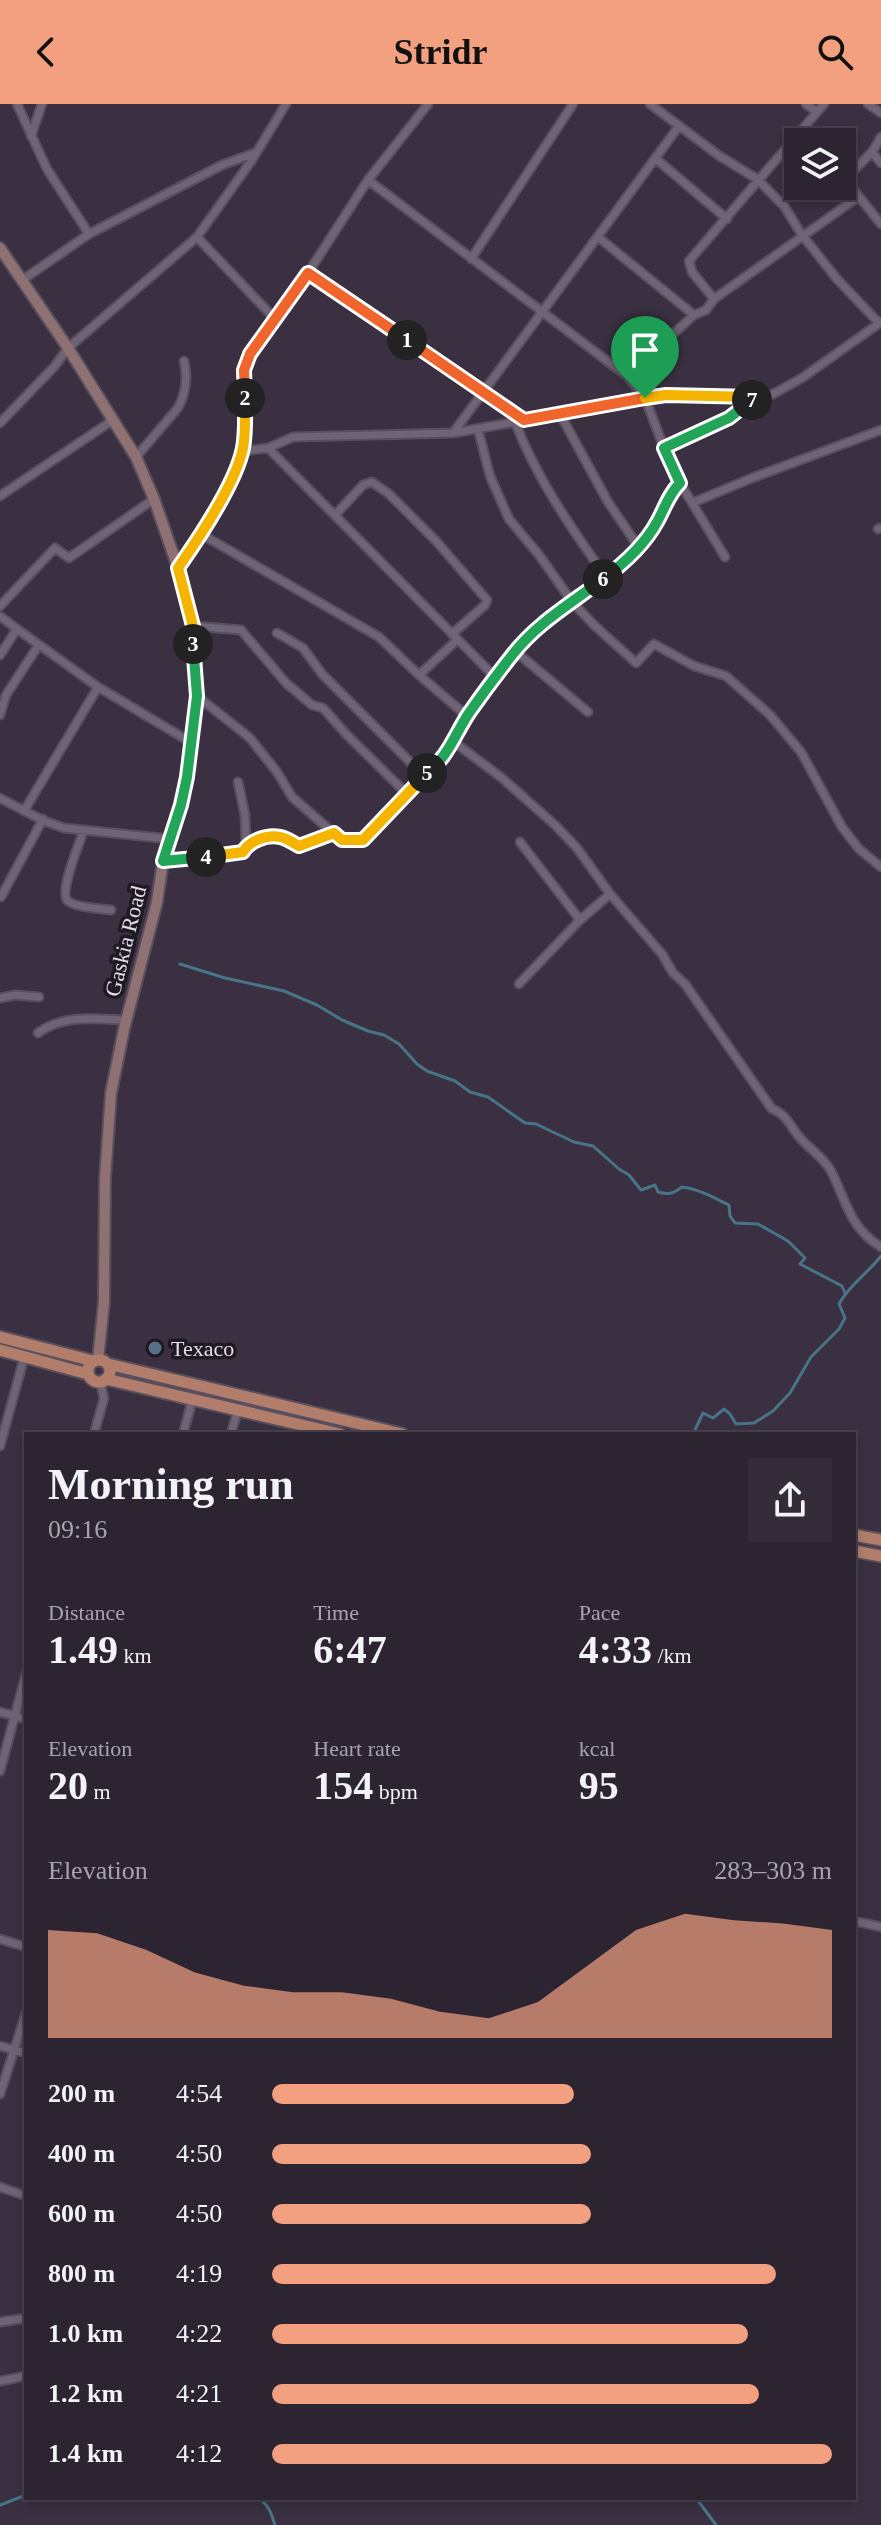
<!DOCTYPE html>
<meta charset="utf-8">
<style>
body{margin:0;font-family:Georgia,serif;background:#342c39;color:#f1f3f6;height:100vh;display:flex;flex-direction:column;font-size:30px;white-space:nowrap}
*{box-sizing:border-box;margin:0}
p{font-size:26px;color:#a6a4ab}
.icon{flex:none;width:44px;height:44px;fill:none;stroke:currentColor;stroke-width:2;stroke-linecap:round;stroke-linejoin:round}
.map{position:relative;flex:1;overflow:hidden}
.sheet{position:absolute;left:24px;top:1328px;width:832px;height:1068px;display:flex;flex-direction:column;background:#2c2431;border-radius:0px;box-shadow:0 4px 12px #0003,0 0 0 2px #48414d}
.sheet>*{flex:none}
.buttons{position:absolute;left:784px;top:24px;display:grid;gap:16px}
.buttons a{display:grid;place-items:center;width:72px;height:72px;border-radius:0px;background:#2c2431;box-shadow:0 4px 12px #0003,0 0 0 2px #48414d;font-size:40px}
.pin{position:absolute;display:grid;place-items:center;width:68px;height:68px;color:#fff;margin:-82px -34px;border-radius:50% 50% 50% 0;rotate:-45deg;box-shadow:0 0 8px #0007}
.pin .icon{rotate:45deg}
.km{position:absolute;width:40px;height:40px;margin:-20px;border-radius:50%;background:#222;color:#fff;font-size:22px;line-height:40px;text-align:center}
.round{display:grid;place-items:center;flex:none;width:84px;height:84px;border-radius:0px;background:#342c39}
.headline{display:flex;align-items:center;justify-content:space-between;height:136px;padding:0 24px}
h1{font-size:44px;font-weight:700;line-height:60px}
.stats{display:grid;grid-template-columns:repeat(3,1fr);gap:12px;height:136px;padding:8px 24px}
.stats div{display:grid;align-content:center}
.stats b{font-size:40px;font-weight:700}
.stats small{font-size:22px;font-weight:400}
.stats p{font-size:22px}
.chart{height:224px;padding:16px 24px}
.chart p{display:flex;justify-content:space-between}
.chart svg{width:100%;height:144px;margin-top:8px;fill:#f3a081;opacity:.7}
ul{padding:0 24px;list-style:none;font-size:26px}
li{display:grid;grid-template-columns:128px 96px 1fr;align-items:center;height:60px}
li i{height:20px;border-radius:10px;background:#f3a081}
header{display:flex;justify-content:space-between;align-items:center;height:104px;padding:0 24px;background:#f3a081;color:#111;font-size:36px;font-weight:700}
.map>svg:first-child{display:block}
</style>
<header><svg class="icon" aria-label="back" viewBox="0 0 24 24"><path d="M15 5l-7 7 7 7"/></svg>Stridr<svg class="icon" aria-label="search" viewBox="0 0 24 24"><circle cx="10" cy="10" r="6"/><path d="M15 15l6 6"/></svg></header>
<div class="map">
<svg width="881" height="2421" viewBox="0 0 881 2421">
<rect width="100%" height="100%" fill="#3a3041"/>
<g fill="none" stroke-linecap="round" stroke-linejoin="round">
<path stroke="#487487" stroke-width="3" d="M180 860 225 874 284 887 317 901 342 916 368 927 384 931 399 940 417 960 427 967 455 977 470 988 488 993 525 1019 536 1020 574 1038 593 1042 619 1065 629 1071 641 1086 655 1081 658 1088C668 1091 673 1090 682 1083 699 1085 714 1094 729 1101L730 1112 735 1119 758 1120 788 1137 805 1154 800 1160 842 1182 845 1189
M693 1330 703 1309 713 1314 724 1305 730 1310 736 1320 754 1319 773 1307 790 1289 811 1253 839 1225 845 1214 839 1200C849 1181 868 1169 881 1152
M258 2394C269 2401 271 2409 275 2421
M696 2394 716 2421
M0 2401 26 2391"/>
<g stroke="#574f5d" stroke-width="11">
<path id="street" d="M17 0 47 65 89 130 222 61 255 49
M650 0 718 51 757 75 784 102 802 131 837 175 879 219
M806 0 817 8
M868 0 881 9
M31 32 42 0
M881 33 872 48 845 75 881 120
M872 48 881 59
M655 54 727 115
M368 76 627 272 645 294 664 344 680 379 725 453
M197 133 274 214
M598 133 694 211
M471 155 573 0
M308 169 524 316
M21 177 89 130
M714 195 692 168 689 157 824 0
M627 272 694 211 706 206 714 195 858 93
M560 310 608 398 638 442
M515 318C537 375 571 424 606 473
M0 319 54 263 68 244 197 133 252 56 286 0
M478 325 490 372 509 415 539 451 573 499 595 522 636 559 654 540 694 562 726 572 770 611 801 648 842 723 859 745 881 763
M453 329 679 22
M268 344 495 573
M664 344 729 314 755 293
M243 347 268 344 293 333 453 329 666 291 755 293 773 290 802 274 881 218
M136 353 178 304C186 289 188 274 184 257
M0 392 113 316
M692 399 752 374 881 326
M336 410 363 381 372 378 389 390 436 437 487 496 485 501 452 530
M878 425 881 424
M201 430 379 533 419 571 467 612
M178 464C199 434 240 372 244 337 247 308 240 278 250 250L308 169 368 76 428 0
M0 502 55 444 69 454 154 395
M0 512 17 525
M193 522 241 526 286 579 312 601 323 604 346 630 406 689
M277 529 303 544 322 570 423 671
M515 547 588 608
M0 551 17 525 98 583 192 639
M419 571 457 536
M197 592 250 634 277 668 292 693 331 727 342 736H363L423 671 435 662 451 642 467 612 515 547 546 517 611 469 638 442 657 419 670 389 680 379
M0 611 6 591 38 542
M454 638 502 674 555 721 577 744 610 790 662 850 673 869 685 880 772 1005C787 1010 791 1024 801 1035 811 1046 824 1054 831 1067 847 1098 849 1123 881 1143
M238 678 245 711 246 742
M0 694 44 717 64 724 170 735
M24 707 98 583
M83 728C79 741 60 785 67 796 72 803 102 805 111 806
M520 738 580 816
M163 757 243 748C249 737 267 730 280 733 287 734 293 739 299 742L334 729
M1 793 43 715
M519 880 580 816 610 790
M0 894 15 891 39 893
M38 929C63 910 96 915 126 916
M94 1330 104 1294 100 1278
M183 1330 193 1294
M231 1330 238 1305
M0 1342 24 1254
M0 1608 26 1615
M0 1667 26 1570
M854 1817 881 1823
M0 1835 26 1843
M0 1942 26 1949
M0 1990 26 1909
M0 2083 26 2092
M0 2218 26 2214
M0 2277 26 2272"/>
</g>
<g stroke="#574f5d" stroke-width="14">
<path id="secondary" d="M0 144 68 244 136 353 154 395 178 464 193 522 197 592 187 673 181 701 163 757 157 798 124 925 111 989 105 1074 104 1198 98 1256"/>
</g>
<g stroke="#574f5d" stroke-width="15">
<path id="primary" d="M0 1233 93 1257
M0 1246 88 1270
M88 1267a11 11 0 1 1 22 0a11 11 0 1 1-22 0Z
M108 1260 402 1330
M106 1275 340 1330
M854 1431 881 1436
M854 1447 881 1452"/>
</g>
<use href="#street" stroke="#6e6476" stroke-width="7"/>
<use href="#secondary" stroke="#907171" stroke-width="10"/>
<use href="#primary" stroke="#b27e6b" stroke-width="11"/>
</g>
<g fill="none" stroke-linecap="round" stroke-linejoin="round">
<g stroke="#fff" stroke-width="16">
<path id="split-1" d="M407 236 524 316 645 294"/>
</g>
<g stroke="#fff" stroke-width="16">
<path id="split-2" d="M245 294 244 266 250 250 308 169 407 236"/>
</g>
<g stroke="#fff" stroke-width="16">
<path id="split-3" d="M193 540V522L178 464C199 434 236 379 243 344 246 328 245 311 245 294"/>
</g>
<g stroke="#fff" stroke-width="16">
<path id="split-4" d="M193 540 197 592 187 673 181 701 163 757 206 753"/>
</g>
<g stroke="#fff" stroke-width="16">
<path id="split-5" d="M206 753 243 748C249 737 267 730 280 733 287 734 293 739 299 742L334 729 342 736H363L427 669"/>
</g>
<g stroke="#fff" stroke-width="16">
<path id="split-6" d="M427 669C448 653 455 630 469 609 483 589 498 569 513 550 537 519 572 499 603 475"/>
</g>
<g stroke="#fff" stroke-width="16">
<path id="split-7" d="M603 475C622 461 645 440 657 418 665 404 668 391 680 379L664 344 729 314 752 296"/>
</g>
<g stroke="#fff" stroke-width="16">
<path id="split-8" d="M645 294 666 291 755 293 752 296"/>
</g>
<use href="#split-1" stroke="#f0652b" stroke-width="10"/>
<use href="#split-2" stroke="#f0652b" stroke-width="10"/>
<use href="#split-3" stroke="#f5b400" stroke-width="10"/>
<use href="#split-4" stroke="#22a559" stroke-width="10"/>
<use href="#split-5" stroke="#f5b400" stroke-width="10"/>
<use href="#split-6" stroke="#22a559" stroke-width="10"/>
<use href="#split-7" stroke="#22a559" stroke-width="10"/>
<use href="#split-8" stroke="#f5b400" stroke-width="10"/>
</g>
<circle fill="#5c6f8a" stroke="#1f1a22" stroke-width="3" cx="155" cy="1244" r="8"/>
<g text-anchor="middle" stroke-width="7" stroke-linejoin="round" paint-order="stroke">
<g font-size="22" fill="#e3dde8" stroke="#1f1a22">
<text transform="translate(125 837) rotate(-76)" y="8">Gaskia Road</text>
</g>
<g font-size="22" fill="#e3dde8" stroke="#1f1a22" text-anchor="start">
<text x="171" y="1252">Texaco</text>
</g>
</g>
</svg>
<div class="buttons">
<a><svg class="icon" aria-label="layers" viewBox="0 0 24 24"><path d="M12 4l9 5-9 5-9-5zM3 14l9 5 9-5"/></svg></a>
</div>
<div class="pin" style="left:645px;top:294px;background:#1e9e55"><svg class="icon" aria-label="arrive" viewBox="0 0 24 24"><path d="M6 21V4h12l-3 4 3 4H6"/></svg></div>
<b class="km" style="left:407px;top:236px">1</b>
<b class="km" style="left:245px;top:294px">2</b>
<b class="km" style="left:193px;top:540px">3</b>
<b class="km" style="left:206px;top:753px">4</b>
<b class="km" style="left:427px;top:669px">5</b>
<b class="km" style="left:603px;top:475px">6</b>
<b class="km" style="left:752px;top:296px">7</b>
<section class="sheet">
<div class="headline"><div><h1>Morning run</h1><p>09:16</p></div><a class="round"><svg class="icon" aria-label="share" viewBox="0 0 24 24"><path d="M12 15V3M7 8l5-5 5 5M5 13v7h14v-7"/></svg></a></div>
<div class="stats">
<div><p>Distance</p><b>1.49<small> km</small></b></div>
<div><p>Time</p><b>6:47</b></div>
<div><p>Pace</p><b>4:33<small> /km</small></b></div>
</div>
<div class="stats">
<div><p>Elevation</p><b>20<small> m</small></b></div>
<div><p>Heart rate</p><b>154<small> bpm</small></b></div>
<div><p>kcal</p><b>95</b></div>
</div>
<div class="chart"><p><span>Elevation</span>283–303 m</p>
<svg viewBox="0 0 160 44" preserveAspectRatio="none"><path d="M0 44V11L10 12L20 17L30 24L40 28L50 30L60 30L70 32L80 36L90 38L100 33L110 22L120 11L130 6L140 8L150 9L160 11V44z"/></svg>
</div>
<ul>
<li><b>200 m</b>4:54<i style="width:54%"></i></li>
<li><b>400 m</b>4:50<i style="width:57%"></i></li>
<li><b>600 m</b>4:50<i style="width:57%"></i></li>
<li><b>800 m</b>4:19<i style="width:90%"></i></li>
<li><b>1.0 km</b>4:22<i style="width:85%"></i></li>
<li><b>1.2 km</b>4:21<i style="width:87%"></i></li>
<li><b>1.4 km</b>4:12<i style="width:100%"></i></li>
</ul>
</section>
</div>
